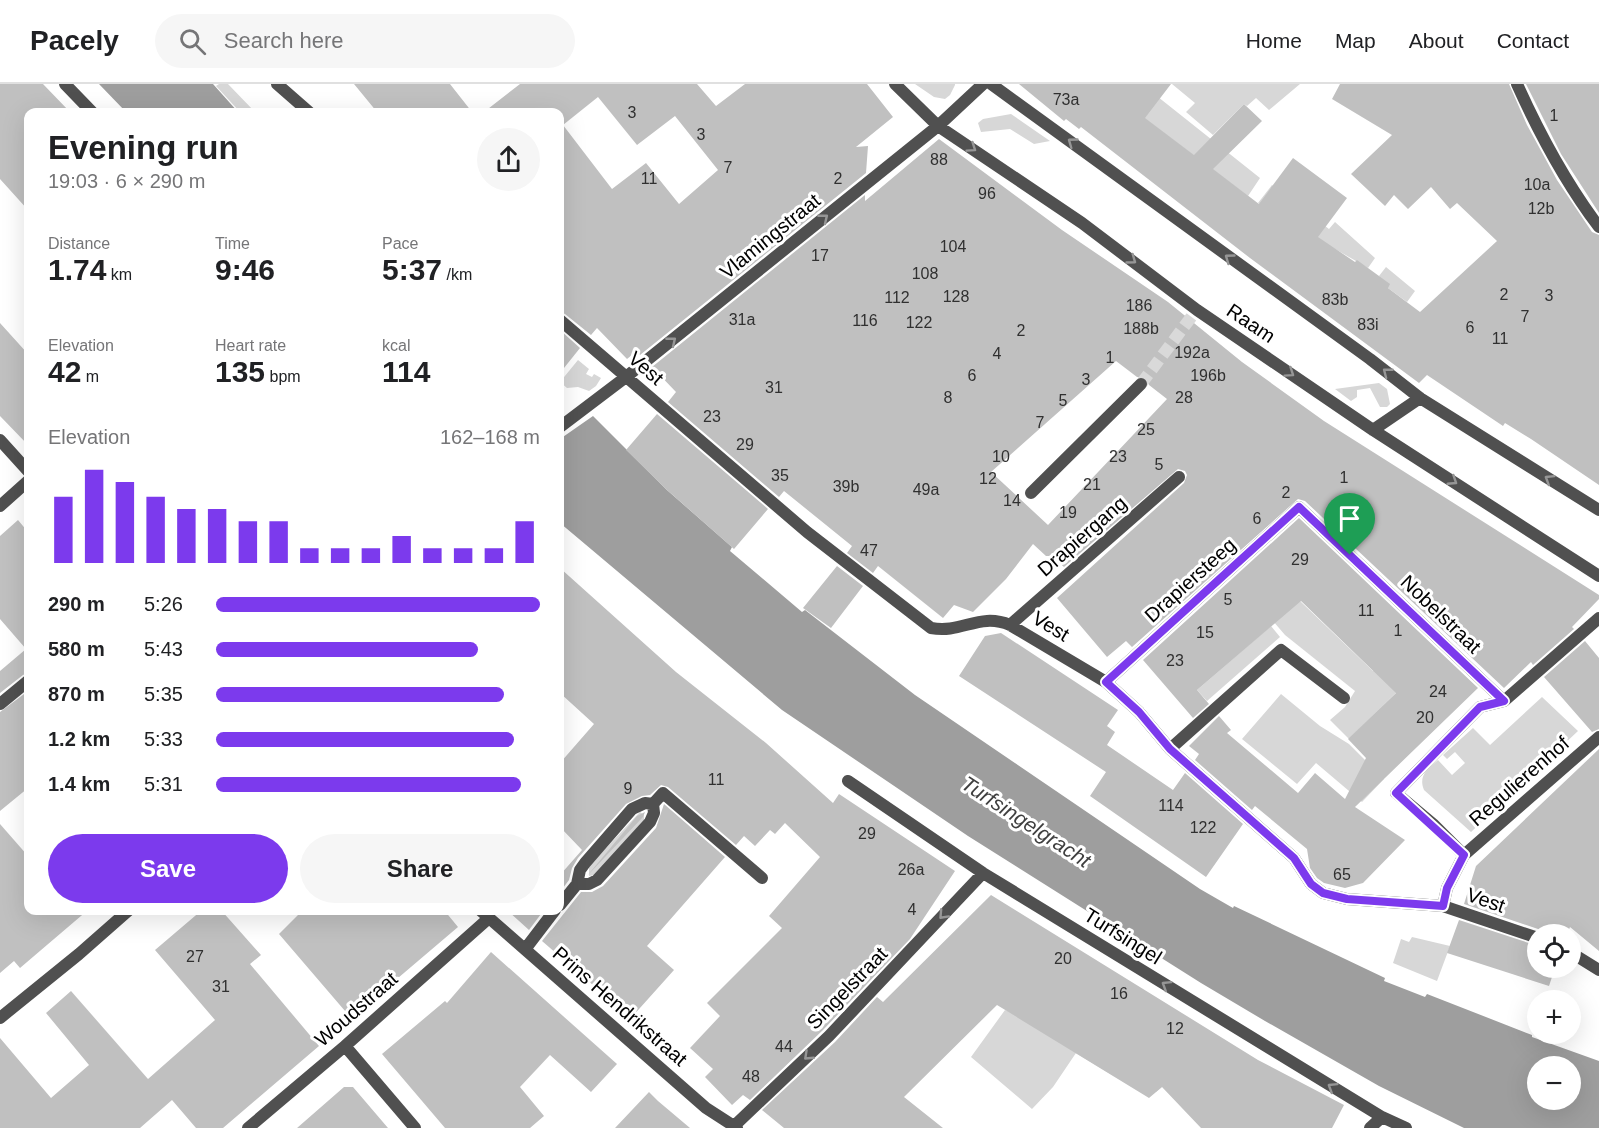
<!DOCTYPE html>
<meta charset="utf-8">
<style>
body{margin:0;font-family:Arial,sans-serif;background:#f6f6f6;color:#202124;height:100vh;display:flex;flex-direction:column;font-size:22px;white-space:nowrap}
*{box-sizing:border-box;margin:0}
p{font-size:20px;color:#757577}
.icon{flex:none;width:33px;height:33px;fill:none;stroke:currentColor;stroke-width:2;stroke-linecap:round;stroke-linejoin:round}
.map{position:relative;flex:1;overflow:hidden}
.panel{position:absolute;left:24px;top:24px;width:540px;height:807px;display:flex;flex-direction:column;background:#fff;border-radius:12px;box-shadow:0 6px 24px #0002}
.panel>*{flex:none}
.fabs{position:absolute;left:1527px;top:840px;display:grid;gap:12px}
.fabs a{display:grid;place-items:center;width:54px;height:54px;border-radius:50%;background:#fff;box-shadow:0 6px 24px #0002;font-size:30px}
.pin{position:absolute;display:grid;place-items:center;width:51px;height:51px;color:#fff;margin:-62px -26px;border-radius:50% 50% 50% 0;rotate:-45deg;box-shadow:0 0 6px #0007}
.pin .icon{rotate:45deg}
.round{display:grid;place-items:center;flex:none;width:63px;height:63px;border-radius:32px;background:#f6f6f6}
.headline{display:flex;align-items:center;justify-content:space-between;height:102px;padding:0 24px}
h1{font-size:33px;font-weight:800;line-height:45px}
.metrics{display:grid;grid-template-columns:repeat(3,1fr);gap:9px;height:102px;padding:6px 24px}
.metrics div{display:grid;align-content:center}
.metrics b{font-size:30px;font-weight:800}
.metrics small{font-size:16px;font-weight:400}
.metrics p{font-size:16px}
.chart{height:168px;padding:12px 24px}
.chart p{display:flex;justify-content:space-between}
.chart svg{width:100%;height:108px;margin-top:6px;stroke:#7c3aed;stroke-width:6}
.action{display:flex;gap:12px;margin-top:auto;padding:12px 24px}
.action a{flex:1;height:69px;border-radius:36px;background:#7c3aed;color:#fff;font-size:24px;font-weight:800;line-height:69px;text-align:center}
.action a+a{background:#f6f6f6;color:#202124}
ul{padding:0 24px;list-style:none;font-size:20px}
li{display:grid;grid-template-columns:96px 72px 1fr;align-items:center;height:45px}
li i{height:15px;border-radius:8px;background:#7c3aed}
header{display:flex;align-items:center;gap:36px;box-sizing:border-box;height:84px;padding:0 30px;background:#fff;border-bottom:2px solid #e0e0e0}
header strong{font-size:28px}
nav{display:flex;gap:33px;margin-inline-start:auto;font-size:21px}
.search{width:420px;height:54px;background:#f6f6f6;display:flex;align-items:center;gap:15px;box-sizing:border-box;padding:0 21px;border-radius:33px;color:#757577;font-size:22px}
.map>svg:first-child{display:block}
</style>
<header>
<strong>Pacely</strong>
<div class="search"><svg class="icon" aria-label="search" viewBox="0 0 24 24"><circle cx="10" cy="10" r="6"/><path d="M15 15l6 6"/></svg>Search here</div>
<nav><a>Home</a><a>Map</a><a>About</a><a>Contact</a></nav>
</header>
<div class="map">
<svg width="1599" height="1044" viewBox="0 0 1599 1044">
<rect width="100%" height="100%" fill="#fff"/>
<path fill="#d7d7d7" d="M219 0H228L255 28H240L216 2Z
M915 0H955V1L950 11 945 15 934 13Z
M1172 0H1300L1269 26 1256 14 1247 22 1244 20 1213 51 1186 28 1195 19Z
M1148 5 1260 94 1248 112 1124 19Z
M1011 30 1050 57 1034 60 1010 45 981 48 978 39 983 35Z
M1272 101 1329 145 1335 138 1375 174 1368 184 1330 162 1324 168 1258 119Z
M1386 183 1415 207 1407 218 1388 204 1379 192Z
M578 276 589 285 586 290 592 293 594 290 601 294 596 302 589 307 578 303 567 304 560 298Z
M1379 299 1387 305 1390 320 1387 323H1380L1370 304 1357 306V313L1351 317 1335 305Z
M1275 493 1373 587H1418L1349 655 1330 636 1345 623 1355 607 1285 551 1239 497Z
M1271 542 1280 553 1207 617 1197 606Z
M1281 610 1320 642 1349 660 1384 695 1362 718 1316 679 1297 700 1242 655Z
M1542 613 1578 647 1471 748 1424 706C1418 691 1428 685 1438 676L1452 691 1465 679 1455 668 1447 675 1443 671 1473 644 1490 661Z
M640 728 644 731V736L595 791 589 792V782Z
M1412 853 1450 862 1437 897 1393 879 1401 855 1409 858Z
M1005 926 1179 988 1156 1008 1117 984 1112 991 1076 969 1053 1003 1032 1025 971 973Z"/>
<path fill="#9e9e9e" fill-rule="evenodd" d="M99 0H213L238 28H126Z
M593 332 667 406 732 463 730 467 802 528 805 526 915 611 1200 805 1233 824 1234 822 1385 894 1384 897 1425 913 1427 910 1532 951V953L1599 977V1044H1464L1379 1002 1265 937 1201 899 968 752 782 626 560 439V355ZM1538 982H1570V1016H1538Z"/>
<path fill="#c0c0c0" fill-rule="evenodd" d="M0 0H43L70 28H28V126L0 95Z
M354 0H450L472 28H377Z
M520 0H697L716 22 745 0H867L893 33 856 63 868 62 866 89 640 271 637 267 627 275 597 244 591 251 565 230 560 228V28H484ZM598 13 637 61 675 32 718 86 679 120 646 79 612 105 563 41Z
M1019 0H1171L1145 34 1194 71 1244 20 1262 37 1213 85 1259 120 1293 74 1347 114 1318 153 1355 178 1357 176 1390 200 1388 204 1420 228 1497 157 1457 119 1450 125 1431 103 1408 125 1394 111 1385 122 1351 90 1392 51 1332 15 1340 0H1509L1527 41 1557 96 1592 148 1599 151V401L1531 355 1505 339 1503 342 1427 291 1419 299 1250 174 1081 43 1079 45 1066 35 1064 37Z
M1526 0H1599V129L1561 70Z
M939 55 1062 146 1168 218 1242 278 1324 337 1599 511V515L1572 543 1574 545 1533 581 1531 578 1504 604 1305 417 1298 415 1132 563 1126 557 1107 573 1057 514 1184 399 1187 391 1185 387 1178 385 1064 483 1052 472H1046L1033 460 1006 495 973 528 954 521 943 534 878 482 873 489 847 469 852 462 784 407 779 413 668 318 676 308 652 283 865 111V117ZM1116 277 1137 293 1146 294 1149 301 1167 315 1048 441 991 388Z
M0 239 28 270V361L0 332Z
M560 246 580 264 560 289Z
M657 330 768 425 734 465 667 406 626 366Z
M1299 434 1478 604 1355 723 1405 756 1363 799 1345 804 1324 799 1317 794 1310 784 1307 765 1255 722 1252 726 1195 676 1199 670 1189 662 1219 632 1231 646 1227 649 1298 709 1315 689 1345 715 1366 674 1348 655 1396 609 1301 517 1197 606 1209 620 1193 634 1143 576Z
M18 436 28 448V589L23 591 0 609V587L26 565 0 535V452Z
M837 482 863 502 831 544 803 524Z
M560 484 676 588 766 659 833 719 839 710 955 787 910 855 823 946 750 1016 743 1011 732 1021 705 993 713 985 690 964 720 932 707 919 782 844 769 832 820 773 785 739 775 750 770 746 755 762 744 752 736 761 668 703 661 701 650 711 642 712 626 720 578 774 572 784 569 796 560 808V791L582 766 560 743V679L594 640 560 609Z
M1001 549 1118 626 1107 642 1115 648 1107 661 1173 706 1185 689 1243 740 1206 793 1090 712 1106 688 959 592 985 552Z
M1585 557 1599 574V645L1592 648 1544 593Z
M28 607V704L0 727V628Z
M1599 665V867L1570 843 1567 850H1545L1541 846 1464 820 1476 782Z
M664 720 725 773 647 862 674 886 631 934 542 857 581 808H592L603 802 656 744Z
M645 728 643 733 587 792 637 732Z
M0 740 28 772V826H88L20 884 14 877 0 889Z
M991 811 1258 976 1344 1021 1332 1044H1201L1162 1003 1149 1014 997 921 904 1013 943 1044H784L762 1026 835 958 877 913 883 918Z
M202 826H221L261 871 250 880 319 962 223 1044H196L172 1016 140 1044H0V954L51 1014 89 981 46 929 71 907 148 995 215 936 155 866Z
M303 826H444L458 843 351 934 279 850Z
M507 826H544L529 846Z
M1459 836 1538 862V884H1555L1549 902 1447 869Z
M491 868 617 980 591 1008 550 971 520 1003 544 1032 530 1044H445L382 970 445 917 447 919Z
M344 1003H353L388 1044H297Z
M649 1008 658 1017 690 1044H615Z"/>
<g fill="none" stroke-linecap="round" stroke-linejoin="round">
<path stroke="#d9d9d9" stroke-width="12" stroke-dasharray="12 6" stroke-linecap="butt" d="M1141 300 1192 232"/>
<path stroke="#505050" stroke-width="12" d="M65 0 92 28
M277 0 309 28
M895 0 938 42 1082 139 1197 226 1373 346 1599 492
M991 0 1370 275 1420 314 1599 426
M1517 0C1540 51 1565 98 1599 143
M560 236 807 448 931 544C962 550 979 528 1010 541L1106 598 1139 628 1170 665 1294 774 1311 800 1323 809 1347 815 1443 822 1538 854
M560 343 626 293 938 42 983 0
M1373 346 1420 314
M0 356 28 387
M1031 409 1141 300
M0 422 28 397
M1010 541 1179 393
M1106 598 1299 423 1504 617
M0 620 28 597
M1170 665 1281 566 1344 614
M848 697 983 789 1382 1033 1406 1044
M1464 771 1433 740 1396 709 1480 623 1504 617 1599 534
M577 800 580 786 585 779 632 725 645 719 653 720
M560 821 577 800H589L597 796 650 738 654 729 653 720 663 709 762 794
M1443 822 1447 804 1464 771 1599 653
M480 826 706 1024 737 1044
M526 864 555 826
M1570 868 1599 886
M0 934 79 870 129 826
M345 962 415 1044
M734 1042 829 952 983 789
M248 1044 345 962 489 834
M1370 1044 1382 1033"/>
</g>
<defs><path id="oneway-chevron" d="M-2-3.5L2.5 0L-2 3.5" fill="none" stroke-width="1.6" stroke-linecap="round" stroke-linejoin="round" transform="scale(1.5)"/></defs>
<g stroke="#969696">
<use href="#oneway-chevron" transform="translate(1072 58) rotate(-144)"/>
<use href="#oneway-chevron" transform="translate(972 64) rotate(34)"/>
<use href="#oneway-chevron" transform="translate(824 134) rotate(-39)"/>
<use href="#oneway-chevron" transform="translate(1229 174) rotate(-144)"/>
<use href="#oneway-chevron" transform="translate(1132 176) rotate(36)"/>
<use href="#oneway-chevron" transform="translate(672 257) rotate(-39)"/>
<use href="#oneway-chevron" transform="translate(1387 288) rotate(-142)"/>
<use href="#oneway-chevron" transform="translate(1290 289) rotate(34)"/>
<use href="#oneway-chevron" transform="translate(1549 395) rotate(-148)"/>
<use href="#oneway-chevron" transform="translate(1453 397) rotate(33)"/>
<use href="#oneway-chevron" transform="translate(943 831) rotate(133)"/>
<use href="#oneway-chevron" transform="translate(1166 901) rotate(-148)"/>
<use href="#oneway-chevron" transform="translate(808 972) rotate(137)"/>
<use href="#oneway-chevron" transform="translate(1332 1003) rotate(-148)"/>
</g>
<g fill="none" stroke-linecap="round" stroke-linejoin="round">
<g stroke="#fff" stroke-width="12">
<path id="route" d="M1299 423 1504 617 1480 623 1396 709 1464 771 1447 804 1443 822 1347 815 1323 809 1311 800 1294 774 1170 665 1139 628 1106 598Z"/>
</g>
<use href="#route" stroke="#7c3aed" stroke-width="8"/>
</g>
<g text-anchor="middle" stroke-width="6" stroke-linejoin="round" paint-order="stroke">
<g font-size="16" fill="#303030">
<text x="1066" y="21">73a</text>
<text x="632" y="34">3</text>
<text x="1554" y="37">1</text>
<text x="701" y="56">3</text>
<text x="939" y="81">88</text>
<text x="728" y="89">7</text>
<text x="649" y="100">11</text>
<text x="838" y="100">2</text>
<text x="1537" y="106">10a</text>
<text x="987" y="115">96</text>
<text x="1541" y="130">12b</text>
<text x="953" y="168">104</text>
<text x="820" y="177">17</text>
<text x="925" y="195">108</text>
<text x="1504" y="216">2</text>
<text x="1549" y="217">3</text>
<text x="956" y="218">128</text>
<text x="897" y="219">112</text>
<text x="1335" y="221">83b</text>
<text x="1139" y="227">186</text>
<text x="1525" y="238">7</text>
<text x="742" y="241">31a</text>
<text x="865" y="242">116</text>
<text x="919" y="244">122</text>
<text x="1368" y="246">83i</text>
<text x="1470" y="249">6</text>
<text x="1141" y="250">188b</text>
<text x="1021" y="252">2</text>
<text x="1500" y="260">11</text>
<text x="1192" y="274">192a</text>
<text x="997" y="275">4</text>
<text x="1110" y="279">1</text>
<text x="972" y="297">6</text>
<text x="1208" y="297">196b</text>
<text x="1086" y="301">3</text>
<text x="774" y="309">31</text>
<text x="948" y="319">8</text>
<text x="1184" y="319">28</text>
<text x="1063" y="322">5</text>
<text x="712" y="338">23</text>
<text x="1040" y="344">7</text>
<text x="1146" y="351">25</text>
<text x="745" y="366">29</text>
<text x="1001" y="378">10</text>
<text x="1118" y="378">23</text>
<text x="1159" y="386">5</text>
<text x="780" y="397">35</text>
<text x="1344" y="399">1</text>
<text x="988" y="400">12</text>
<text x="1092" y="406">21</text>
<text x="846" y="408">39b</text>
<text x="926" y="411">49a</text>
<text x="1286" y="414">2</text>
<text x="1012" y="422">14</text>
<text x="1068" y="434">19</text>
<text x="1257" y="440">6</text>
<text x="869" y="472">47</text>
<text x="1300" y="481">29</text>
<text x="1228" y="521">5</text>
<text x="1366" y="532">11</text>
<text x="1398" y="552">1</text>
<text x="1205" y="554">15</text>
<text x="1175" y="582">23</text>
<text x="1438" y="613">24</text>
<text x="1425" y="639">20</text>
<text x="716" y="701">11</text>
<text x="628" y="710">9</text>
<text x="1171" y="727">114</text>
<text x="1203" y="749">122</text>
<text x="867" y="755">29</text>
<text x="911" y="791">26a</text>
<text x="1342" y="796">65</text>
<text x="912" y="831">4</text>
<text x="195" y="878">27</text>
<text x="1063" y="880">20</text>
<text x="221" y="908">31</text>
<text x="1119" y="915">16</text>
<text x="1175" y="950">12</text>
<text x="784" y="968">44</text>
<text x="751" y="998">48</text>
</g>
<g font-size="20" fill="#000" stroke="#fff">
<text transform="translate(770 152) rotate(-39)" y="7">Vlamingstraat</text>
<text transform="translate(1251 239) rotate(34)" y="7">Raam</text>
<text transform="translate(646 284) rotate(41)" y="7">Vest</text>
<text transform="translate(1082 452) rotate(-41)" y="7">Drapiergang</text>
<text transform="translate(1190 496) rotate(-42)" y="7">Drapiersteeg</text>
<text transform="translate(1441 530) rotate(44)" y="7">Nobelstraat</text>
<text transform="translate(1051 542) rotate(31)" y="7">Vest</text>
<text transform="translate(1519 697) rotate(-41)" y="7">Regulierenhof</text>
<text transform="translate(1486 816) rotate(19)" y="7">Vest</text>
<text transform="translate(1123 852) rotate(32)" y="7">Turfsingel</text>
<text transform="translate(847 904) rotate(-46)" y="7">Singelstraat</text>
<text transform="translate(620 922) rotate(41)" y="7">Prins Hendrikstraat</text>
<text transform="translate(356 925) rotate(-41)" y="7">Woudstraat</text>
</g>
<g font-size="21" font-style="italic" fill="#3f3f3f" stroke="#fff">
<text transform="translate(1026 738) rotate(33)" y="7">Turfsingelgracht</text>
</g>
</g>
</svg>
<div class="fabs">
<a><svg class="icon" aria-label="locate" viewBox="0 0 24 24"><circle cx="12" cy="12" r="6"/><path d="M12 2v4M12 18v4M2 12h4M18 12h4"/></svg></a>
<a>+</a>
<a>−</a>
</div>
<div class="pin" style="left:1350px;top:471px;background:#1e9e55"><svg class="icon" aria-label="arrive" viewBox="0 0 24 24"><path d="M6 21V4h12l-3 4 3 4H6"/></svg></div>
<section class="panel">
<div class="headline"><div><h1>Evening run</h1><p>19:03 · 6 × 290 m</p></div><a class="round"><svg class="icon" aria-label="share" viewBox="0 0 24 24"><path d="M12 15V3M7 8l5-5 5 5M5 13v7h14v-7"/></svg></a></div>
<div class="metrics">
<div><p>Distance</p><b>1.74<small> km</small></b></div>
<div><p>Time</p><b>9:46</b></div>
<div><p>Pace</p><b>5:37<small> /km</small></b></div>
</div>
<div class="metrics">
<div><p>Elevation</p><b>42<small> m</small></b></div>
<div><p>Heart rate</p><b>135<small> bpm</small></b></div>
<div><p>kcal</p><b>114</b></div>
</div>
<div class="chart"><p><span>Elevation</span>162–168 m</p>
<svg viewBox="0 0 160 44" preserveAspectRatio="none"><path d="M5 44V17M15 44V6M25 44V11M35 44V17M45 44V22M55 44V22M65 44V27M75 44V27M85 44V38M95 44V38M105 44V38M115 44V33M125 44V38M135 44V38M145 44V38M155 44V27"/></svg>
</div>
<ul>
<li><b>290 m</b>5:26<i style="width:100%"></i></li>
<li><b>580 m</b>5:43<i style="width:81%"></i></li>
<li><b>870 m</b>5:35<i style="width:89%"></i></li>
<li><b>1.2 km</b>5:33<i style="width:92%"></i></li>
<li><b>1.4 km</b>5:31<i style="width:94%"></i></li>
</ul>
<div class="action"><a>Save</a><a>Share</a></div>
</section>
</div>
